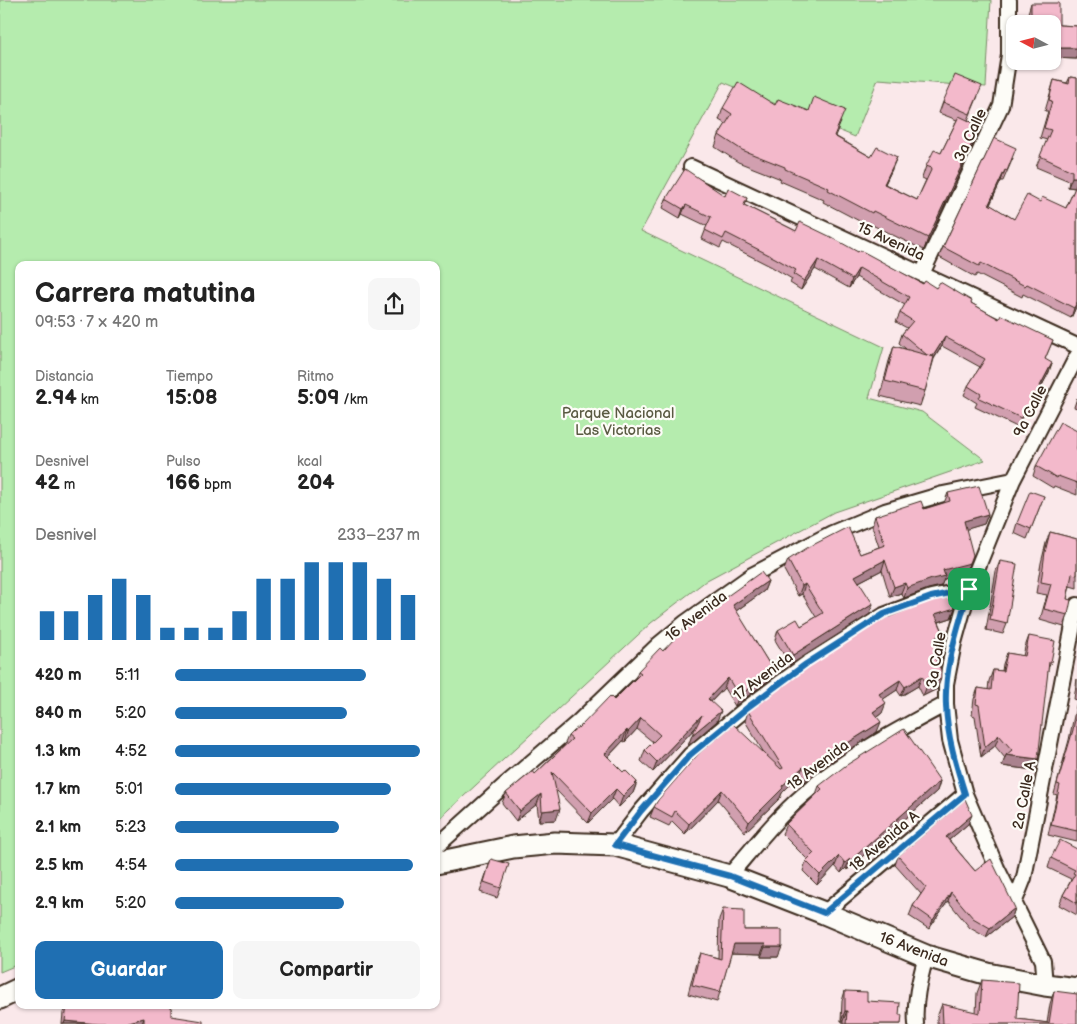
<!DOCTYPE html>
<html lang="es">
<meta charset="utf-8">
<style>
body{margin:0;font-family:"Balsamiq Sans",sans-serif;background:#f6f6f6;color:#222;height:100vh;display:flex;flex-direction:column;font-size:19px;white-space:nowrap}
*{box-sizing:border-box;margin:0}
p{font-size:16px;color:#767676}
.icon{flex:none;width:28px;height:28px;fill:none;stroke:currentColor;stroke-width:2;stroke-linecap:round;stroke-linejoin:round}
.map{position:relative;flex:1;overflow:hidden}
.details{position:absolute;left:15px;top:261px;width:425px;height:748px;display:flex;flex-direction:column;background:#fff;border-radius:10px;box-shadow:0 1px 4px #0004}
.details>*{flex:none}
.needle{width:32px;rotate:277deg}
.tools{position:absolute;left:1006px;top:15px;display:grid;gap:10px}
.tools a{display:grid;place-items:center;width:55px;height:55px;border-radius:10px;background:#fff;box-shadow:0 1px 4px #0004;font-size:25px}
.pin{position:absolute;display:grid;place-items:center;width:42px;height:42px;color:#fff;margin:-21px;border-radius:10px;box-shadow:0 2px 8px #0006}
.round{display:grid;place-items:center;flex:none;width:52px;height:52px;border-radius:10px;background:#f6f6f6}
.headline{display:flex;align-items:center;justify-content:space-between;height:85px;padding:0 20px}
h1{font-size:28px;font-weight:600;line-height:38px}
.metrics{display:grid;grid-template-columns:repeat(3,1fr);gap:8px;height:85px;padding:5px 20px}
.metrics div{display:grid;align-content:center}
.metrics b{font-size:21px;font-weight:600}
.metrics small{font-size:14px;font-weight:400}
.metrics p{font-size:14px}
.chart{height:140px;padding:10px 20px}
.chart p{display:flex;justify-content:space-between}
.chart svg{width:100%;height:90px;margin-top:5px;stroke:#1f6fb2;stroke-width:6}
.cta{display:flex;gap:10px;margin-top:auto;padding:10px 20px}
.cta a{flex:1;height:58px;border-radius:10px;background:#1f6fb2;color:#fff;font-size:20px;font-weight:600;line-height:58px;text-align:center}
.cta a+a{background:#f6f6f6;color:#222}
ul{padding:0 20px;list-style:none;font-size:16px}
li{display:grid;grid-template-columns:80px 60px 1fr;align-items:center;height:38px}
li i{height:12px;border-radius:6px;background:#1f6fb2}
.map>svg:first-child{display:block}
</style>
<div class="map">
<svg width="1077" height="1024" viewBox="0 0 1077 1024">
<rect width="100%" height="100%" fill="#fae8ea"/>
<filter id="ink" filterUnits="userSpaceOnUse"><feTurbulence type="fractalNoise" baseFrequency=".02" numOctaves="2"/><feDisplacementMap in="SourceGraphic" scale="10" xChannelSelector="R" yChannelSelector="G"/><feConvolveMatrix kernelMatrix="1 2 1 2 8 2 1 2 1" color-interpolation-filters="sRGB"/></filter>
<g filter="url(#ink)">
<path fill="#b5ecae" stroke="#788b66" d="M0 0H991L986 87 878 79 855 137 723 82 641 231 884 347 869 398 922 412 985 460 834 512 707 580 651 623 436 822V265H19V964L0 972Z"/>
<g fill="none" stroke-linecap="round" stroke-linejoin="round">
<g stroke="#3b2a1e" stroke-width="18">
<path id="minor" d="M691 167 1077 346
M922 274 1001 106 1009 55V0
M615 845 641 811 690 755 748 707 806 664 884 615 931 597 969 589
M436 847 507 783 578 722 658 645 686 622 752 575 832 533 885 511 943 494 1013 480
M729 876C753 848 776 818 804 794 846 757 896 731 946 704
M1015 901 1024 878 1077 605
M824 913 965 794
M1045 985 1043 961 997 868 965 794 950 740 946 704V684L954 643 969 589 1013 480 1077 356
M916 1024C914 1000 920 979 926 956"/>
</g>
<g stroke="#3b2a1e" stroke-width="25">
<path id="primary" d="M436 863 513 847 555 843 615 845 729 876 824 913 926 956 988 974 1045 985 1077 989
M0 998 19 989"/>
</g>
<use href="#minor" stroke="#fdfcf7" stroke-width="14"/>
<use href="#primary" stroke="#fdfcf7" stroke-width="21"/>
</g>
<path fill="#d19faf" stroke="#3b2a1e" d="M1031 3 1059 25 1077 26V59L1052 58V24H1027L1028 13Z
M1070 77 1077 78V305L1071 318 1023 294 1022 297 977 274 975 277 939 257 943 247 1013 158 1003 181H1001L990 205 1014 219 1040 202 1066 208 1075 188 1068 187 1069 181 1036 167 1047 140 1040 138 1048 111H1045L1054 80 1067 83Z
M978 96 968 120 980 126 976 138 924 250 868 223 867 225 823 202 824 200 780 181 781 179 738 162 715 147 719 135 726 124 719 120 723 108 775 105 809 111 841 122 835 136 892 169 885 184 917 200 926 180 922 178 926 166 941 153 957 120 939 113 943 102Z
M725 196 747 198 744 205 796 231 858 252 923 284 936 288 971 303 999 319 1053 340 1045 359 1049 372 1026 416 1023 415 1017 427 975 407 977 403 964 395 968 386 980 367 942 346 934 359 925 391 920 406 880 396 889 361 894 346 906 349 899 343 902 334 907 328 896 322 900 313 905 305 856 277 849 288 815 269 801 290 790 283 792 279 772 267 723 242 720 248 702 239 707 226 682 214 680 218 663 208 666 199Z
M1077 398V408L1074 407Z
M1077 431V495L1054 486 1053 488 1033 476 1036 466Z
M948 493 988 514 984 524 966 529V573L944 579 941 586 928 589 904 598 901 593 890 597 882 570 859 582 870 614 790 665 775 640 778 630 801 626 816 617 802 594 798 596 784 570 788 560 860 554 879 547 872 526 875 516 924 509 944 503Z
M1044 496 1027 539 1014 533 1017 523Z
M1050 532 1077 539V588L1070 586 1067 599 1068 615 1064 627 1040 620 1047 595 1036 593 1041 563 1046 543Z
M1000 561 1007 624 1003 634 986 630 996 571Z
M768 581 764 591 736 611 773 670 769 680 735 706 724 688 711 702 717 721 688 746 695 728 653 772 641 761 645 750 653 742 637 729 625 742 623 741 608 757 623 772 637 782 633 793 619 807 612 799 588 823 556 790V820L539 821 537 804 516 821 502 803 506 793 535 774 564 746 568 736 614 700 635 679 638 671 663 651Z
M914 604 955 608 951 618 939 622 944 634 939 643 940 662 938 663 937 689 923 696 918 686 901 696 897 690 883 699 882 713 877 717V732L832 761 804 782 799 776 782 793 780 798 745 832 718 800 685 834 672 821 669 826 650 817 654 807 764 753 745 721 748 711 889 617 913 607Z
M1029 636 1051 662 1048 669 1034 770 1002 766 1005 758 995 746 981 757 975 716 972 715 974 699 978 688 988 690 989 681 993 670 1002 671 1003 664 1007 653 1023 656 1025 647Z
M1077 679V700L1074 699Z
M1077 701V842L1048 835 1057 795 1054 794 1069 740Z
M940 781 937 791 847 870 846 868 841 873 835 866 817 885 803 871 806 861 808 860 782 834 786 824 816 794 819 786Z
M968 824 949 840 975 871 1015 908 1012 917 986 937 970 928 948 901 929 929 909 916 913 906 921 894 895 865 898 856Z
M1077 849V915L1059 905 1063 895 1070 882 1071 879 1048 868 1051 858Z
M491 859 501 888 497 898 480 892Z
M723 909 744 930H782L778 957H761V954L731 953 720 992 717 1002 688 994 696 963 700 953 718 958 719 919Z
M982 980 1017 1019 1047 1023 1050 1004 1054 991 1077 1024H937V1017L942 1004 976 1013 977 993Z
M845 991 899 1015 901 1024H843V1021H841L842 1001Z
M66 1005H171V1016L203 1024H62L63 1013Z"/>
<path fill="#aa828e" stroke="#3b2a1e" d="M1052 48H1077V59L1052 58Z
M980 126 976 138 924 250 928 238Z
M897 157 892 169 879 196 884 184Z
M1005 170 1001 181 985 214 989 204Z
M1072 177H1077V184L1075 188 1068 187Z
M686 205 682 214 680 218 683 209Z
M818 260 815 269 801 290 804 281Z
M859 268 856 277 849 288 852 279Z
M1077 302V305L1071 318 1074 308Z
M945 337 942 346 928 367 932 358Z
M1052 363 1049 372 1026 416 1029 407Z
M988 514 984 524 961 531 964 521Z
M973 555 966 573 944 579 941 586 928 589 904 598 907 588Z
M885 560 882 570 851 586 855 576Z
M768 581 764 591 729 616 733 605Z
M905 583 901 593 890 597 894 587Z
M805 584 802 594 798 596 802 586Z
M873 604 870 614 790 665 793 655Z
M955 608 951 618 932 624 935 614Z
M944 634 940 643 933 646 936 637Z
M943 652 940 662 931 666 934 656Z
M773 670 769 680 735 706 739 696Z
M922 676 918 686 901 696 905 687Z
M728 678 724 688 704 709 708 699Z
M941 679 937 689 923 696 927 686Z
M900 680 897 690 876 704 879 694Z
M886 703 882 713 870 722 873 712Z
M721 711 717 721 688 746 692 735Z
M702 715 698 725 653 772 657 762Z
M641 718 637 729 625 742 628 732Z
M881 722 877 732 832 761 804 782 808 773 835 751Z
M627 730 623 741 601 764 605 754Z
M999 735 995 746 981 757 985 747Z
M1006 755 1038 759 1034 770 1002 766Z
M803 767 799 776 782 793 780 798 745 832 749 822 782 786Z
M940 781 937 791 847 870 851 860Z
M637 782 633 793 619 807 623 796Z
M616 789 612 799 588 823 592 813Z
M722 790 718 800 685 834 689 824Z
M541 794 537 804 516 821 520 811Z
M560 809 556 820 539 821 542 811Z
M972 815 968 824 942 846 946 837Z
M839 856 835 866 817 885 820 875Z
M850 859 846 868 841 873 845 863Z
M951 892 948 901 929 929 933 920Z
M1015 908 1012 917 986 937 990 928Z
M734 944H765L761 954 731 953Z
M765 947H782L778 957H761Z
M845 1011H847L843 1021H841Z
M144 1018 142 1024H121Z
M65 1021 98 1024H64Z"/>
<path fill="#f3b9cb" stroke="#3b2a1e" d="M1031 3H1059V25L1077 26V48H1052V24H1031Z
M955 75 982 86 970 114 943 102Z
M1070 77 1077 78V177H1072V171L1040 156 1051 130 1044 128 1052 101 1049 100 1054 80 1069 84Z
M738 82 775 105 778 99 809 111 814 97 845 110 834 136 871 157 877 147 897 157 884 184 917 200 932 168 926 166 934 150 941 153 959 116 980 126 928 238 873 211 872 213 828 190 829 188 785 169V167L742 150 719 135 732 114 723 108Z
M994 138 1016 148 1007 171 1005 170 989 204 1014 219 1027 195 1040 202 1042 197 1066 208 1077 183V302L1074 308 1027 284 1025 286 981 263 979 266 943 247Z
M685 169 725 196 728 188 747 198 744 205 796 231 800 222 831 237 858 252 860 250 923 284 925 281 936 288 940 282 972 301 971 303 999 319 1001 315 1053 340 1045 359 1052 363 1029 407 1027 406 1021 418 979 398 981 394 968 386 985 359 945 337 933 356 927 355 902 334 913 321 900 313 909 297 859 268 852 279 818 260 804 281 793 274 796 270 775 258 726 233 723 239 705 230 711 217 686 205 683 209 666 199Z
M894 346 934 357 925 391 885 381Z
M1060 422 1077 431V446L1076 449H1077V483L1058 476 1057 478 1036 466Z
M979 486 988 514 964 521 973 555 970 563 943 570 945 576 932 579 907 588 905 583 894 587 885 560 855 576 873 604 793 655 778 630 797 619 801 626 823 613 805 584 802 586 788 560 807 548 848 527 860 554 885 545 875 516 921 501 924 509 950 501 948 493Z
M1030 491 1044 496 1031 529 1017 523Z
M1050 532 1077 539V575L1072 574 1067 599 1071 600 1068 615 1044 609 1051 584 1041 582 1045 552Z
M1000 561 1017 564 1007 624 990 620Z
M761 572 768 581 733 605 773 670 739 696 728 678 708 699 721 711 692 735 702 715 657 762 645 750 660 735 641 718 628 732 627 730 605 754 623 772 625 770 637 782 623 796 616 789 592 813 552 772 560 809 542 811 541 794 520 811 506 793 533 771 535 774 572 739 568 736 573 731 578 727 579 728 610 696 614 700 641 673 638 671 660 648 663 651 685 627 695 619Z
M950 593 955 608 935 614 944 634 936 637 943 652 934 656 941 670V679L927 686 922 676 905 687 900 680 879 694 886 703 873 712 881 722 835 751 808 773 803 767 782 786 783 788 749 822 722 790 689 824 675 811 672 817 654 807 658 800 700 752 733 724 781 769 783 768 748 711 814 661 887 616 889 617 915 606 914 604 937 596Z
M1029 636 1055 641 1051 662H1049L1038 759 1006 755 1012 750 999 735 985 747 979 705 976 704 978 688 991 690 993 670 1003 671 1007 653 1025 656Z
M1077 709V831L1051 825 1060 785 1057 784 1073 730Z
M904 729 940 781 851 860 850 859 845 863 839 856 820 875 806 861 814 853 786 824 822 789 819 786 845 766Z
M965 799 972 815 946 837 975 871 991 859 1015 908 990 928 973 918 951 892 933 920 913 906 926 887 898 856Z
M1060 840 1077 849V903L1063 895 1075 874 1073 873 1075 870 1051 858Z
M491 859 509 864 501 888 484 882Z
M723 909 744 910V930H782V947H765V944H734L720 992 692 985 700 953 721 959Z
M982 980 1019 983 1017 1019 1049 1023 1054 991 1077 994V1024H943L942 1004 980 1013Z
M845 991 867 992V1001L900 1003 899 1015H902L901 1024H846L847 1011H845Z
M67 1005H171V1016L203 1021V1024H144V1018L121 1024H98L65 1021Z"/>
</g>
<g fill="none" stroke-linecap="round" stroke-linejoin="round" filter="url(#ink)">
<g stroke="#fff" stroke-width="10">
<path id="route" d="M969 589C959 626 944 666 946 705 947 736 956 765 965 794L824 913 730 876 615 845 641 811 690 755 748 707 806 664 884 614 931 597Z"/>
</g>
<use href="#route" stroke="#1f6fb2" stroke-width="6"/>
</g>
<g text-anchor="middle" stroke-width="4.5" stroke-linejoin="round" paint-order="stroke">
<g font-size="15" fill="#3b2a1e" stroke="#fdfcf7">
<text transform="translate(970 135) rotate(-65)" y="5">3a Calle</text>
<text transform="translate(891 241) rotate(25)" y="5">15 Avenida</text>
<text transform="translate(1030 411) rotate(-63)" y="5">9a Calle</text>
<text transform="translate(696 616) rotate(-37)" y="5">16 Avenida</text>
<text transform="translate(936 660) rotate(-80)" y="5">3a Calle</text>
<text transform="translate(763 676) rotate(-37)" y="5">17 Avenida</text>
<text transform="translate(818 765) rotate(-37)" y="5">18 Avenida</text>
<text transform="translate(1024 795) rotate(-79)" y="5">2a Calle A</text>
<text transform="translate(884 841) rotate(-40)" y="5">18 Avenida A</text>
<text transform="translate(914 949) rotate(21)" y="5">16 Avenida</text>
</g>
<g font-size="15" fill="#5a5a42" stroke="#fdfcf7">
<text x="618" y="418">Parque Nacional<tspan x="618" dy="17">Las Victorias</tspan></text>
</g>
</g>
</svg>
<div class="tools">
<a><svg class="needle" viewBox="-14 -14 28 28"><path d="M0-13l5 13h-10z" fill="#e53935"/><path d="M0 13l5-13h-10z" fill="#767676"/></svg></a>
</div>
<div class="pin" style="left:969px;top:589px;background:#1e9e55"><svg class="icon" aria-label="arrive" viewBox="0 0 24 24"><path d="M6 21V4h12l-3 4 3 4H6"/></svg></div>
<section class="details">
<div class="headline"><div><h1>Carrera matutina</h1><p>09:53 · 7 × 420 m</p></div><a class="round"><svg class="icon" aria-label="share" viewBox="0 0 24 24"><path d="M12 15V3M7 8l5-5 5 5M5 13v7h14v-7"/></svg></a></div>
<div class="metrics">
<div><p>Distancia</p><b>2.94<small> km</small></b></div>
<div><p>Tiempo</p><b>15:08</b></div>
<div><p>Ritmo</p><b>5:09<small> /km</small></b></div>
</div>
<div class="metrics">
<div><p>Desnivel</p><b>42<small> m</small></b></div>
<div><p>Pulso</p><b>166<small> bpm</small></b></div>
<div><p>kcal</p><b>204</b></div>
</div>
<div class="chart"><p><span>Desnivel</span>233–237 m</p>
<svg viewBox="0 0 160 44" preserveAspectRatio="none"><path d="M5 44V30M15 44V30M25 44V22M35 44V14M45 44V22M55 44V38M65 44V38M75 44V38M85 44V30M95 44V14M105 44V14M115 44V6M125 44V6M135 44V6M145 44V14M155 44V22"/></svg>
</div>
<ul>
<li><b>420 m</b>5:11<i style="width:78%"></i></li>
<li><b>840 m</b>5:20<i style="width:70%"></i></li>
<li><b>1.3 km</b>4:52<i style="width:100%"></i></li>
<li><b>1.7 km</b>5:01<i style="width:88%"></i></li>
<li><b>2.1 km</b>5:23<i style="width:67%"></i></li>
<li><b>2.5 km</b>4:54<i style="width:97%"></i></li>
<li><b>2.9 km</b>5:20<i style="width:69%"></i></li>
</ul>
<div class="cta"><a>Guardar</a><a>Compartir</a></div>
</section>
</div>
